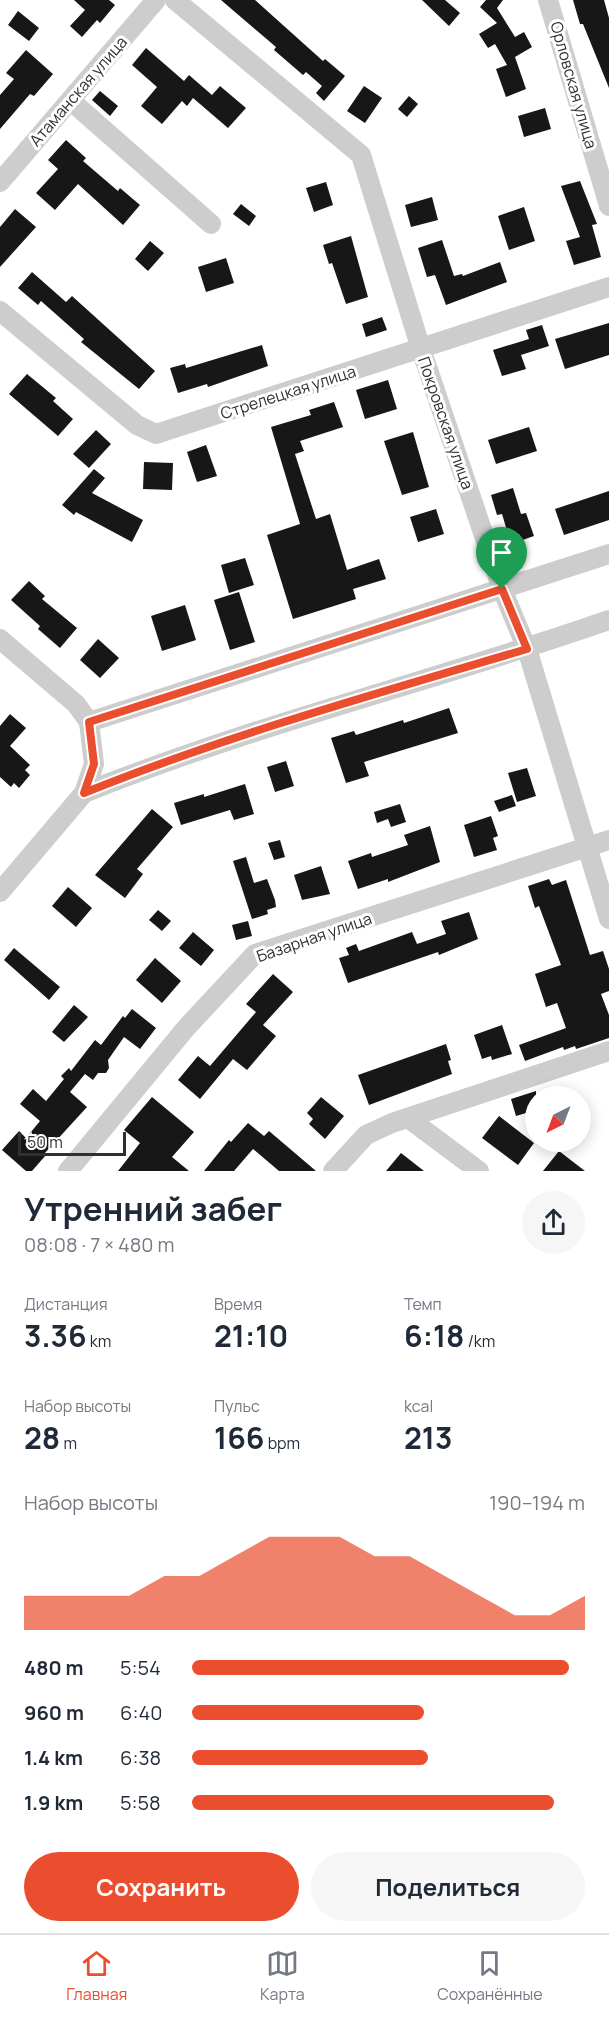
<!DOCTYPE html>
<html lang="ru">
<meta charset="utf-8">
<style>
body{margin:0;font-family:Manrope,sans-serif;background:#f6f6f7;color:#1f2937;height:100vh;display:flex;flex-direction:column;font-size:22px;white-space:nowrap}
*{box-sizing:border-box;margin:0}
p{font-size:20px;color:#747a83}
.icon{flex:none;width:33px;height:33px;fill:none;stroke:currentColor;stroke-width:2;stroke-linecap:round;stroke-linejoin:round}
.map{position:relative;height:1171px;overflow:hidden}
.drawer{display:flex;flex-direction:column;background:#fff;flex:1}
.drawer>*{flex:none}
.needle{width:39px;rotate:222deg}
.fabs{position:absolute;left:525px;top:1086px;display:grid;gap:12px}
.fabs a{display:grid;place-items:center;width:66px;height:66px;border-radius:50%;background:#fff;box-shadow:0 3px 15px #0003;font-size:30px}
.scale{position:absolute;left:18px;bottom:15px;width:108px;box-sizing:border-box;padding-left:6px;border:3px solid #303030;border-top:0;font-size:16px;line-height:21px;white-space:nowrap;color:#303030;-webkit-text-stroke:4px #fff;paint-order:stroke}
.pin{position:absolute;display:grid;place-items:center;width:51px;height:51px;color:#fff;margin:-62px -26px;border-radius:50% 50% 50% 0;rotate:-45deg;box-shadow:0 0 6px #0007}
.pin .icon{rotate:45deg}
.round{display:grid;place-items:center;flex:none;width:63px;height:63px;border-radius:32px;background:#f6f6f7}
.overview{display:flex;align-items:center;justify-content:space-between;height:102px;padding:0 24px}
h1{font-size:33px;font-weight:700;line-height:45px}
.figures{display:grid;grid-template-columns:repeat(3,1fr);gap:9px;height:102px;padding:6px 24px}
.figures div{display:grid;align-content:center}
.figures b{font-size:30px;font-weight:700}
.figures small{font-size:16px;font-weight:400}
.figures p{font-size:16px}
.chart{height:168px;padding:12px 24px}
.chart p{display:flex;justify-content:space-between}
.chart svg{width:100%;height:108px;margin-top:6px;fill:#ea4e2f;opacity:.7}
.cta{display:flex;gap:12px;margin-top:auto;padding:12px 24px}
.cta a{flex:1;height:69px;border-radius:36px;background:#ea4e2f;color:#fff;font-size:24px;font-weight:700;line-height:69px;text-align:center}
.cta a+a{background:#f6f6f7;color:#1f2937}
ul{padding:0 24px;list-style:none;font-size:20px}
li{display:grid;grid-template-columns:96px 72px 1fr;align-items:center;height:45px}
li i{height:15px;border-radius:8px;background:#ea4e2f}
.tab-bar{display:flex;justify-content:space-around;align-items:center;height:84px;border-top:2px solid #e0e1e3;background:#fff;font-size:16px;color:#747a83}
.tab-bar a{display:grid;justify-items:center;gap:3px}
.tab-bar .on{color:#ea4e2f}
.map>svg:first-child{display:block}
</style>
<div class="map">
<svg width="609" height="1171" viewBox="0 0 609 1171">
<rect width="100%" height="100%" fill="#fff"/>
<path fill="#171717" d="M74 0H109L115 5 100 23 97 20 82 37 70 26 85 10Z
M221 0H255L323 61 325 59 345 76 324 101 316 93 322 86 306 72 303 75 274 50 276 47Z
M422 0H445L460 13 449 26Z
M486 0H503L497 8 515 37 524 32 532 47 515 57 526 89 506 97 496 69 507 65 495 44 488 48 479 34 497 23 480 7Z
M573 0H604L609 18V88L583 24H580Z
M18 11 39 28 29 41 8 25Z
M146 48 184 81 189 75 212 95 220 86 246 108 228 128 193 98 187 106 182 101 162 124 141 106 157 87 132 65Z
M26 50 53 74 34 96 30 94 0 129V95L14 79 6 73Z
M364 86 382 98 365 123 347 111Z
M100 91 118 106 110 116 92 100Z
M409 96 418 104 407 117 398 109Z
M545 108 551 129 524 137 518 116Z
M66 140 86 158 83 161 118 191 120 188 140 205 123 225 78 184 55 210 36 193 58 169 48 160Z
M580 181 597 224 592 225 601 257 574 265 566 241 580 237 561 186Z
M326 182 333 205 314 212 306 188Z
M432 197 438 220 411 227 405 205Z
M241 204 256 216 249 226 233 214Z
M524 207 535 241 509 250 498 216Z
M15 209 36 227 0 267V227Z
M351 236 368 297 346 304 332 263 329 264 323 245Z
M442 240 454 276 462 274 463 276 500 262 507 282 446 305 435 275 427 277 418 248Z
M150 241 164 253 148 271 135 259Z
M226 258 234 283 206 292 198 267Z
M32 272 66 302 72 296 155 371 139 389 81 342 84 339 41 301 38 305 18 288Z
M382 317 387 330 366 337 362 324Z
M609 323V355L565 369 555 339Z
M542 325 549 346 521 355 526 369 502 376 493 350 529 339 526 330Z
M262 345 268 366 208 387 207 384 178 393 170 368 185 364 186 368Z
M27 374 56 398 53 401 73 419 58 436 9 394Z
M388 380 397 409 365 419 356 390Z
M334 402 343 427 300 441 304 451 295 454 316 519 330 514 347 570 379 559 386 579 353 589 356 599 293 619 267 535 300 524 271 427 311 415 309 410Z
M529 427 537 451 496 464 488 440Z
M96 430 111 444 89 468 73 454Z
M413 432 429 487 402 495 384 441Z
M206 445 217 476 197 482 187 452Z
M144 462 173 463 172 490 143 489Z
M94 469 105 478 92 493 143 520 132 542 76 512 74 515 62 505Z
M513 488 521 514 526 513 534 536 511 544 502 514 497 515 491 495Z
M609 491V520L564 535 555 509Z
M436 509 444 534 418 542 410 517Z
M245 558 254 585 229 593 221 565Z
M29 581 45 596 42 599 77 628 60 648 38 629 40 626 11 600Z
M239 592 255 642 230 650 214 600Z
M185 605 196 640 162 651 151 616Z
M98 639 119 658 100 678 80 660Z
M449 708 458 733 364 762 369 776 346 783 331 738 354 731 356 735 403 720 404 723Z
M10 714 26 728 10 746 30 765 25 770 30 775 19 788 14 783 11 787 0 777V726Z
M286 761 294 786 275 792 267 767Z
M527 768 536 796 517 802 508 773Z
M245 784 254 814 234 820 230 810 181 825 174 803 204 794V797Z
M512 795 516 806 499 812 494 801Z
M400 804 406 822 391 827 388 819 377 823 374 812Z
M152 809 173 827 137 869 143 874 125 898 95 875Z
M491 816 498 836 493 838 497 850 474 857 464 825Z
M430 826 440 862 388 882V879L358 889 348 861 371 853 372 857 408 845 404 835Z
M280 840 285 857 274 860 268 843Z
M246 857 254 883 267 879 275 900 276 907 267 910 268 914 252 919 233 861Z
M321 866 330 894 302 900 294 875Z
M549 879 552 885 566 880 590 955 603 951 609 969V991L601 994 609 1015V1038L576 1049 575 1046 564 1050 563 1047 525 1061 519 1045 566 1028 557 1003 546 1007 535 974 561 965 539 906 535 908 528 886Z
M68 887 92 908 76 927 52 906Z
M158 910 171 921 162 931 149 920Z
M469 912 478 939 439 955 438 952 348 983 339 958 349 955 346 948 356 944 359 951 412 932 417 944 446 934 441 921Z
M248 921 252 936 236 940 232 925Z
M193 932 214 950 201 966 179 948Z
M14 948 60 987 49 1000 4 960Z
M155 958 181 981 162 1003 136 980Z
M273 974 293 992 263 1025 276 1036 247 1070 233 1059 200 1099 178 1080 198 1056 210 1066 256 1012 246 1004Z
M74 1005 88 1017 64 1042 52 1032Z
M132 1009 156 1028 140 1049 124 1037 108 1060 109 1068 106 1073H98L93 1080 85 1074 70 1092 87 1107 44 1154 46 1155 32 1171H26L2 1150 19 1131 26 1138 40 1121 20 1104 33 1089 46 1101 64 1079 61 1076 69 1068 71 1071 95 1040 101 1045 123 1016 125 1018Z
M502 1025 512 1054 492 1060 491 1056 482 1059 474 1035Z
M446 1044 451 1060 448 1061 452 1074 369 1105 358 1075Z
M536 1091V1110L516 1116 511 1099Z
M152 1097 194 1132 172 1157 189 1171H118L140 1143 124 1130Z
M321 1097 344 1116 325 1139 309 1124 313 1119 307 1113Z
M499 1116 534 1143 518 1165 482 1138Z
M248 1123 264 1136 269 1131 316 1171H279L253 1149 234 1171H204L229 1140 231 1142Z
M559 1151 585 1171H543Z
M401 1153 424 1171H386Z"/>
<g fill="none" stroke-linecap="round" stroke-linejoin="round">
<path stroke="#cdcdcd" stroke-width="20" d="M175 0 361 155 421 349 502 589 527 649 609 919
M548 0 609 206
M70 100 211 224
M0 182 156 0
M0 311 137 425 156 434 609 287
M0 639 76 704 89 722 94 764 84 793 0 892
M89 722 609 554
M84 793C255 724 435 681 609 620
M408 1118 479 1171
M68 1171 186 1028 255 954 609 840
M333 1171 366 1135 392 1123 609 1051"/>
</g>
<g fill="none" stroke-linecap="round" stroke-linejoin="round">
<g stroke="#fff" stroke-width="12">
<path id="route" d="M502 589 527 649C378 693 228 735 84 793L94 764 89 722Z"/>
</g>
<use href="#route" stroke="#ea4e2f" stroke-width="8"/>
</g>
<g text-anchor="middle" stroke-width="6" stroke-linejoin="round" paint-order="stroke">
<g font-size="16" fill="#303030" stroke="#fff">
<text transform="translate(574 85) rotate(74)" y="6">Орловская улица</text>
<text transform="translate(78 91) rotate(-49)" y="6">Атаманская улица</text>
<text transform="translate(288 392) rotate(-18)" y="6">Стрелецкая улица</text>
<text transform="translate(446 423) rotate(71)" y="6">Покровская улица</text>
<text transform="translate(314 937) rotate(-19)" y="6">Базарная улица</text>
</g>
</g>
</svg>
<div class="fabs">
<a><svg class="needle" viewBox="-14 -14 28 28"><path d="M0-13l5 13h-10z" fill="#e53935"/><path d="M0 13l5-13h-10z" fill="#747a83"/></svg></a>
</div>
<div class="scale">50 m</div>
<div class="pin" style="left:502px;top:589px;background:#1e9e55"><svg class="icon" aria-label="arrive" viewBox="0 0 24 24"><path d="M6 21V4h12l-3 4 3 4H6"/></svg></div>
</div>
<section class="drawer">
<div class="overview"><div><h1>Утренний забег</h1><p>08:08 · 7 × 480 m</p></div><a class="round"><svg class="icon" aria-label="share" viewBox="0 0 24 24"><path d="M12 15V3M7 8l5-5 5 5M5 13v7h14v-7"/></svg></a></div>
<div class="figures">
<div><p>Дистанция</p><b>3.36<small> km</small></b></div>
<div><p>Время</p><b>21:10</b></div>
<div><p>Темп</p><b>6:18<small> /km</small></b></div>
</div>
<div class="figures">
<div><p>Набор высоты</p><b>28<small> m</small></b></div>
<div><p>Пульс</p><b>166<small> bpm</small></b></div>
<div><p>kcal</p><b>213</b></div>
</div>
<div class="chart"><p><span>Набор высоты</span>190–194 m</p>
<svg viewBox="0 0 160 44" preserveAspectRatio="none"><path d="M0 44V30L10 30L20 30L30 30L40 22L50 22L60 14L70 6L80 6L90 6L100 14L110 14L120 22L130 30L140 38L150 38L160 30V44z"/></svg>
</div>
<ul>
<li><b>480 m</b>5:54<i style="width:96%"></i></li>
<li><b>960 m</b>6:40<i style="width:59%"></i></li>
<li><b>1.4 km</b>6:38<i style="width:60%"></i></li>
<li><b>1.9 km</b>5:58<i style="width:92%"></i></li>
</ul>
<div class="cta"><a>Сохранить</a><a>Поделиться</a></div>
</section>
<nav class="tab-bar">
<a class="on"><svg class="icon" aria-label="home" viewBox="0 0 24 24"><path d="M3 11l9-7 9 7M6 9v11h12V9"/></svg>Главная</a>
<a><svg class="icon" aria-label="map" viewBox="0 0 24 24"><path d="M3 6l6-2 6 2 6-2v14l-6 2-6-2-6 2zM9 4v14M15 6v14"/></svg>Карта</a>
<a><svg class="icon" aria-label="saved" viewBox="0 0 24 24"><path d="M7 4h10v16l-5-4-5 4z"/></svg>Сохранённые</a>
</nav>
